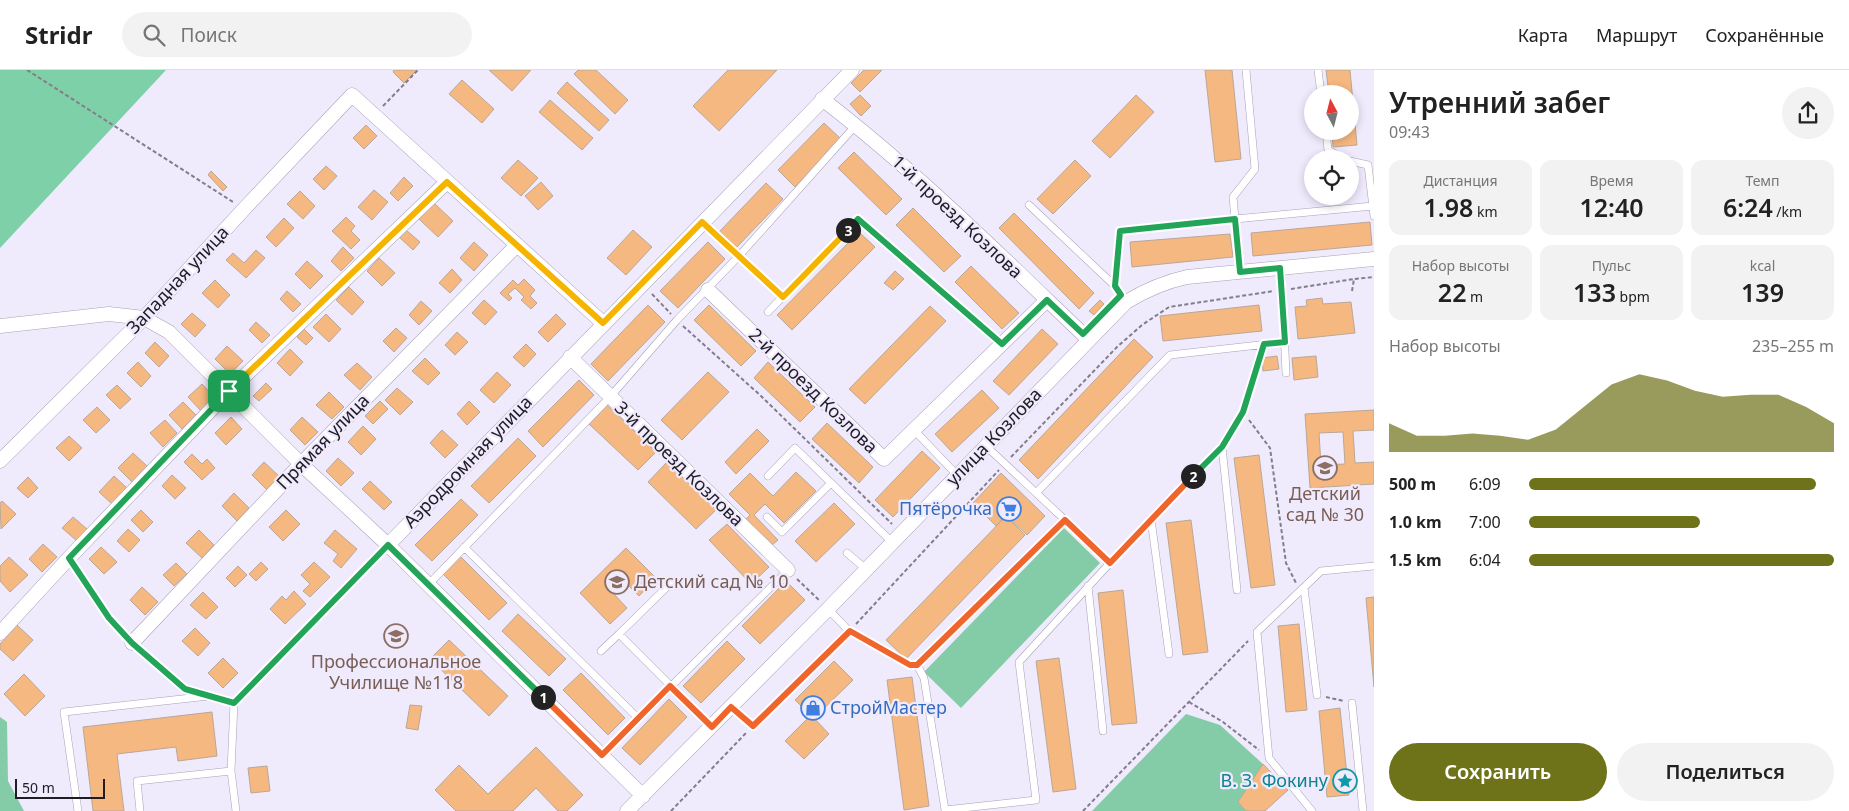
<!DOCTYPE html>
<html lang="ru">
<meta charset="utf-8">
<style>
body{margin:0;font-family:"Noto Sans",sans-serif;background:#f2f2f2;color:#222;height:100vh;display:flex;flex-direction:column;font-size:19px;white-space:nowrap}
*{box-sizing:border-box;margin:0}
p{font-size:16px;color:#767676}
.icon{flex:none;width:28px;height:28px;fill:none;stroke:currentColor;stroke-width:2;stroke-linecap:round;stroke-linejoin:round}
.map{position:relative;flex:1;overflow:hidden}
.side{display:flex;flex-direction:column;background:#fff;width:475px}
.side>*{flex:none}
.needle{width:32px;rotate:353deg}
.fabs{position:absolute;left:1304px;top:15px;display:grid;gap:10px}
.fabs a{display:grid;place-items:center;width:55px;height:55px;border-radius:50%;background:#fff;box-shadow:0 2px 8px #0003;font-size:25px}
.scale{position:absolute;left:15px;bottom:12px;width:90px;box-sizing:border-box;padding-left:5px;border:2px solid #1f1c24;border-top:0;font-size:14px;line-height:18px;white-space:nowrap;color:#1f1c24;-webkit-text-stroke:4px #f0eafd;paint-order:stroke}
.pin{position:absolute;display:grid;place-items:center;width:42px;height:42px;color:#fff;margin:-21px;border-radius:10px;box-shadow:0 2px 8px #0006}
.km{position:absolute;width:25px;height:25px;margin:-12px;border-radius:50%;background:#222;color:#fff;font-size:14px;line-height:25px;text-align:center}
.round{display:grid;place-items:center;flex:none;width:52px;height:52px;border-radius:26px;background:#f2f2f2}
.headline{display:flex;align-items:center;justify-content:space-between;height:85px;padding:0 15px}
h1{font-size:28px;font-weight:600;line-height:38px}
.figures{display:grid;grid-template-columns:repeat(3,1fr);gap:8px;height:85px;padding:5px 15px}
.figures div{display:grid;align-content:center;border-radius:12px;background:#f2f2f2;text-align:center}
.figures b{font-size:25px;font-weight:600}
.figures small{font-size:14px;font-weight:400}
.figures p{font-size:14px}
.chart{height:140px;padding:10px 15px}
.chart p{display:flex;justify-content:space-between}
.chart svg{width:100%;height:90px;margin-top:5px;fill:#6e7219;opacity:.7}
.primary-button{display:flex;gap:10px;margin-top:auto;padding:10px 15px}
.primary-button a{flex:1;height:58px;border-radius:30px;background:#6e7219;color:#fff;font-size:20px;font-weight:600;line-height:58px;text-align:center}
.primary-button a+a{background:#f2f2f2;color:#222}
ul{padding:0 15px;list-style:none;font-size:16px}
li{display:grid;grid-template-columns:80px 60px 1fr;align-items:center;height:38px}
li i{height:12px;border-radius:6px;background:#6e7219}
header{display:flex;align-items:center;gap:30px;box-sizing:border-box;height:70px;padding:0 25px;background:#fff;border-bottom:1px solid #e0e0e0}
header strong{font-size:24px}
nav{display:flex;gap:28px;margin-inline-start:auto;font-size:18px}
.search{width:350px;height:45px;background:#f2f2f2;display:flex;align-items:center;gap:12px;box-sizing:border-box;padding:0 18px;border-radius:28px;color:#767676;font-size:19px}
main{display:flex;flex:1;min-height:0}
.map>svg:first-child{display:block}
</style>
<header>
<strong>Stridr</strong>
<div class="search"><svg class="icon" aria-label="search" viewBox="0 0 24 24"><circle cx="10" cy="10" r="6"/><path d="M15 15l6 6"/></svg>Поиск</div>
<nav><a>Карта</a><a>Маршрут</a><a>Сохранённые</a></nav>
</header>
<main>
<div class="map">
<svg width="1374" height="741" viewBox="0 0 1374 741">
<rect width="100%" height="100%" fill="#f0eafd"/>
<path fill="#84cca8" d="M1064 458 1100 493 961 638 924 602Z
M1186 644 1220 655 1263 694 1238 732 1246 741H1092Z
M0 647 7 652 8 711 24 741H0Z"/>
<path fill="#7dd0a7" d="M0 0H166L0 178Z"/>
<path fill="#f6b881" stroke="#baa797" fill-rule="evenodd" d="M394 0H417L404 13 393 2Z
M489 0H531L512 21Z
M578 0H596L628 30 615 44 574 4Z
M728 0H777L719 61 693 36Z
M864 0H882L860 22 851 13Z
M1205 0H1232L1241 89 1215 92Z
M1326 0H1350L1357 75 1333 77 1332 61H1350V24H1329Z
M462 10 494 39 482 53 449 24Z
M567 12 609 50 599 61 557 23Z
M860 25 871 36 861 46 850 34Z
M1136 25 1154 42 1110 88 1092 71Z
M550 30 593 68 582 80 539 42Z
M824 53 841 69 795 117 778 100Z
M366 55 377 66 364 79 353 68Z
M854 82 902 129 886 145 838 98Z
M518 90 538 108 521 126 501 108Z
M1075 90 1091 106 1053 144 1037 129Z
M326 96 337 106 324 120 313 109Z
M211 101 227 117 223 121 208 105Z
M404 107 413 116 398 131 390 123Z
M541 112 553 126 538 140 525 126Z
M766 113 783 129 736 178 719 162Z
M374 120 388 132 372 150 358 137Z
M300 121 315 136 303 149 287 134Z
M434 133 453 151 438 167 419 149Z
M913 138 961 186 944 202 896 155Z
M1014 143 1094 223 1079 239 999 158Z
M346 147 355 156 351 161 360 170 351 179 332 161Z
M284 148 294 158 276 177 266 167Z
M1370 152 1372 175 1253 186 1251 163Z
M406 160 420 172 413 180 399 167Z
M633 160 652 177 626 205 607 188Z
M859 162 875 177 792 260 777 245Z
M1230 164 1233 187 1132 197 1130 172Z
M474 172 488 185 474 201 460 188Z
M708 172 725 189 678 238 660 221Z
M343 177 354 188 341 201 331 191Z
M256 180 265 188 246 208 226 190 233 183 244 193Z
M379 188 395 203 382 216 367 201Z
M307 191 323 206 310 219 295 204Z
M971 196 1019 243 1002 259 955 212Z
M452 199 462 210 450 223 439 213Z
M895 201 904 209 893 220 884 213Z
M524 209 535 220 530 226 537 233 531 239 521 230 524 227 515 218 508 224 512 228 509 231 500 223 513 210 518 215Z
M215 210 230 225 218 238 202 223Z
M349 217 364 232 352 245 336 230Z
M287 221 301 234 293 242 280 229Z
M1322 228 1323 234 1351 232 1355 263 1298 269 1295 237 1307 236 1306 230Z
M484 230 497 242 485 255 472 243Z
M1100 230 1104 234 1094 245 1089 241Z
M421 231 432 241 419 255 409 245Z
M648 235 665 252 608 311 591 294Z
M709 235 756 281 741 296 694 250Z
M1259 235 1262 261 1163 271 1160 246Z
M930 236 946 251 865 334 849 319Z
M192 243 206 255 195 267 181 254Z
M326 244 341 259 329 272 313 257Z
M556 244 566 254 548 272 538 262Z
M256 252 270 265 262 273 249 260Z
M396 258 407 268 394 282 383 271Z
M304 259 313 268 306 275 297 267Z
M1042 259 1058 274 1009 325 993 311Z
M457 262 468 272 455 285 445 275Z
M1134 269 1153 287 1038 409 1019 390Z
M155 272 169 286 159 297 145 283Z
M526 274 536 284 524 297 513 287Z
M227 276 243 291 230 304 215 289Z
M290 279 303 292 290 306 277 293Z
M1277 286 1279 299 1263 301 1262 288Z
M1316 286 1318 307 1294 310 1292 288Z
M425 288 440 303 428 315 412 301Z
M138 292 151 306 141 317 127 303Z
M768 292 815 337 800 352 754 308Z
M357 293 372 307 360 320 344 305Z
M497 302 511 315 494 333 480 320Z
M708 302 729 322 682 370 661 350Z
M579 310 594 325 543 377 528 361Z
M266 313 272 319 259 331 253 326Z
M202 314 215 328 201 341 188 327Z
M117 315 131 329 120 339 106 325Z
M397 318 413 332 400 345 385 330Z
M982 320 999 338 952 382 935 364Z
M329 322 344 337 332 349 316 335Z
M380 331 388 339 373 354 365 346Z
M469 331 480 342 467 355 457 344Z
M183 332 196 345 182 359 169 345Z
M607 335 656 382 638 400 589 354Z
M97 337 110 350 96 363 83 350Z
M1374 340V360L1353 361 1355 393 1374 392V414L1310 418 1305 344ZM1343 362 1345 394 1321 395 1319 363Z
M231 347 242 359 226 375 215 363Z
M302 347 318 362 305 375 290 360Z
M165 350 177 363 163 377 150 363Z
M827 353 873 397 859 413 812 369Z
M363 356 376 369 361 385 348 372Z
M757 359 769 371 736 404 725 392Z
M442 360 458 375 445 388 430 373Z
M69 366 82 378 69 391 56 378Z
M518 368 536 386 489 433 471 416Z
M922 381 940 398 893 447 875 430Z
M133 383 147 396 132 412 118 398Z
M192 384 202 394 207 389 215 398 202 410 184 392Z
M1259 385 1275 515 1251 518 1234 388Z
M338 388 354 403 341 416 326 401Z
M264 392 280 407 267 420 252 405Z
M667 392 716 440 696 459 648 412Z
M796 402 816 421 784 453 765 434 754 445 778 470 772 475 746 449 750 445 729 424 750 403 773 426Z
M1001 403 1045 446 1027 465 1006 445 996 456 973 433Z
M172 405 186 418 175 429 162 416Z
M114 406 128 419 113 435 99 422Z
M28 407 38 418 28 428 17 418Z
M370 411 392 432 384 440 362 419Z
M234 423 249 438 237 451 222 436Z
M461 429 478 445 432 491 415 475Z
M2 431 16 444 1 459 0 433Z
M834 433 855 454 816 492 795 471Z
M141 440 153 452 143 462 131 450Z
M286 440 300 454 283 471 269 457Z
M1006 446 1025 465 906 589 886 570Z
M73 447 87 459 77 471 62 458Z
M1191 450 1208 582 1183 585 1166 453Z
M727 454 769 497 751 514 709 470Z
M128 459 140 470 129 482 117 471Z
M199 460 214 475 202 488 186 473Z
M335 460 357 479 341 498 333 491 338 484 324 473Z
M43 474 57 487 42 502 29 489Z
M101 477 117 492 104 504 89 489Z
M626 478 656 508 639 526 625 512 613 523 627 538 610 554 580 523Z
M460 486 507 533 489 550 443 504Z
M9 487 28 505 10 522 0 511V496Z
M261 492 268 499 256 511 249 504Z
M314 492 330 507 310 527 303 521 310 514 301 505Z
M176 493 187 504 174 516 163 505Z
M238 496 247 505 235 517 226 508Z
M786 511 805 530 760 574 742 556Z
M142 517 158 532 145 545 130 530Z
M1123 520 1137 653 1112 655 1098 523Z
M294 521 306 534 285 554 270 539 282 526 286 530Z
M203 522 218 537 206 549 190 535Z
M1374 527V617L1366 528Z
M518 544 566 589 549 606 502 561Z
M1299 554 1307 640 1286 642 1278 556Z
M17 555 33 570 13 591 0 579V574Z
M195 558 210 573 198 586 182 571Z
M449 570 508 626 489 646 430 589Z
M727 571 745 589 701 633 683 616Z
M223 588 238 603 223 618 208 603Z
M1059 588 1076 719 1053 722 1036 591Z
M834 591 853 610 814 648 829 664 804 689 785 671 811 645 795 630Z
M581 603 625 648 608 665 563 620Z
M24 604 45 626 25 646 4 624Z
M912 607 929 736 904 740 887 610Z
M669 629 687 647 640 695 622 678Z
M410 635 422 636 418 660 406 658Z
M1340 638 1349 725 1327 727 1319 641Z
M212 642 217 686 178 691 176 677 117 684 124 741H93L83 657Z
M536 677 583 725 567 741H558L536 718 513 741H456L435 720 459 695 488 724Z
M1263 694 1288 720 1265 741H1246L1238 732Z
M267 696 270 721 251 723 248 698Z"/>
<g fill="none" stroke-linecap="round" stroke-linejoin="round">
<g stroke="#a8a1b7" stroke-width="8">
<path id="lane" d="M1318 0 1321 24
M1326 61 1328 80 1345 89
M1350 91 1368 95 1374 146
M1029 135 1115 216 1126 232
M702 152 783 227
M1281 198 1286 303
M1240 202 1235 149 1373 136
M1115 216 1120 161 1235 149 1233 127 1255 99 1246 0
M768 242 858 149 1002 274
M914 360 957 405
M1222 377 1237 520
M768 406 795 378 892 472
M1036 423 1170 285 1285 272
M767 447 782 462 831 413
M1151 449 1169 584
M464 477 639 649
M847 483 866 499
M69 488 109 548 132 573 185 619 205 624
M1110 493 1222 377 1243 342 1264 274
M671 513 619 564 712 657
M428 515 610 327 677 250 738 187 856 55
M1088 516 1103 661
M1304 518 1317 625
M828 539 849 561 910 595H917L1065 450 986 376
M601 581 619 564
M917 595 924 608 945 740 1036 730 1019 592 1110 493 1065 450
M234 633 231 701 236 741
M1352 633 1363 741
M731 637 753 656 849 561
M602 685 788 500
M78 741 64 642 209 626 234 633 388 475
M140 741 137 711 231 701
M1312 741 1269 688 1257 562 1321 501 1374 496"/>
</g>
<g stroke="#a8a1b7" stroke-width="15">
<path id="street" d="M822 29C917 102 1002 187 1088 269
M708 220 884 389 1047 230
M0 256 109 244 144 248 169 262 301 394 388 475 643 726
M570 287 788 500
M0 391 144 248 244 139 352 25 603 253
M388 475 852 0
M0 563 69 488 229 321 447 112
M132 573 301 394 517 175
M627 741 828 539 1126 232C1146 220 1164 212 1187 207L1374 189"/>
</g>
<path stroke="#827d8a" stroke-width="2" stroke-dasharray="4 2.5" stroke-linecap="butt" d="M27 0 233 132
M383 36 418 0
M1291 219 1354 209
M1352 221 1354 209 1374 207
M652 224 671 244
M683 256 760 325 892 454
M1249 350 1270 378 1286 493 1296 513
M1011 387 1117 277 1142 255 1169 237 1274 221
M797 509 819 530
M856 554 999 400
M1326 627 1344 631
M1189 632 1223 652 1259 680
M671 741 746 663
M1083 741 1248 571"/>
<use href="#lane" stroke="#fff" stroke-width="7"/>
<use href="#street" stroke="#fff" stroke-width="14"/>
</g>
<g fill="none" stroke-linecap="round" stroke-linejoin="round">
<g stroke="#fff" stroke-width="10">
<path id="split-1" d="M229 321 69 488 109 548 132 573 185 619 234 633 388 475 543 627"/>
</g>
<g stroke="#fff" stroke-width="10">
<path id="split-2" d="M543 627 602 685 670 616 712 657 731 637 753 656 850 561 910 595H917L1065 450 1110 493 1193 406"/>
</g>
<g stroke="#fff" stroke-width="10">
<path id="split-3" d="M848 160 858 149 1002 274 1047 230 1083 264 1121 225 1115 216 1120 161 1235 149 1240 202 1280 198 1285 272 1264 274 1243 342 1222 377 1193 406"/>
</g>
<g stroke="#fff" stroke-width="10">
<path id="split-4" d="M229 321 447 112 603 253 702 152 783 227 848 160"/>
</g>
<use href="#split-1" stroke="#22a559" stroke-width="6"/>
<use href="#split-2" stroke="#f0652b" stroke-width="6"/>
<use href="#split-3" stroke="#22a559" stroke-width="6"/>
<use href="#split-4" stroke="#f5b400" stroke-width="6"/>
</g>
<defs>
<g id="school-ring" transform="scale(1.25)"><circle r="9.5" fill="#f0eafd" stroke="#8d6e63" stroke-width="1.5"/><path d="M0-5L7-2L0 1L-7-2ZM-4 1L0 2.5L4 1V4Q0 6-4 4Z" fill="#8d6e63"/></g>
<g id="supermarket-ring" transform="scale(1.25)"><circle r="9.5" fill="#f0eafd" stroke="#3f7fe0" stroke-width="1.5"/><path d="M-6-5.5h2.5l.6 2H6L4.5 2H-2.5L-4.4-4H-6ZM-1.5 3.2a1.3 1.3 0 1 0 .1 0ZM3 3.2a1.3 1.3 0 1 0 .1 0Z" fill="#3f7fe0"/></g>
<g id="university-ring" transform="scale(1.25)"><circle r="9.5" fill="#f0eafd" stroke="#8d6e63" stroke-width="1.5"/><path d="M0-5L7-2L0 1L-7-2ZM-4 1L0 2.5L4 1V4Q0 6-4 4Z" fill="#8d6e63"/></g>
<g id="shop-ring" transform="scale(1.25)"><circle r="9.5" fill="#f0eafd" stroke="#3f7fe0" stroke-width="1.5"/><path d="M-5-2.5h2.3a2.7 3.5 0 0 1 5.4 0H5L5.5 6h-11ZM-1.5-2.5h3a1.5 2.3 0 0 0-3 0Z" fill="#3f7fe0"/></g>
<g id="sight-ring" transform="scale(1.25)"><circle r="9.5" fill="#f0eafd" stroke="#0f9aa8" stroke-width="1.5"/><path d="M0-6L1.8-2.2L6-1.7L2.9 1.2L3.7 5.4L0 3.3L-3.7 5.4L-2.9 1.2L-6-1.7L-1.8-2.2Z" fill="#0f9aa8"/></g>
</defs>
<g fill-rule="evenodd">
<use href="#school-ring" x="1325" y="398"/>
<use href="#supermarket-ring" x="1009" y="439"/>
<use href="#school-ring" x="617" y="512"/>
<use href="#university-ring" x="396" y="566"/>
<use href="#shop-ring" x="813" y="638"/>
<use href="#sight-ring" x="1345" y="711"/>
</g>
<g text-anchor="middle" stroke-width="4.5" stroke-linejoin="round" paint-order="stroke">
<g font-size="18" fill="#1f1c24" stroke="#f0eafd">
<text transform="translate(957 147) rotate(43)" y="6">1-й проезд Козлова</text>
<text transform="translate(178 210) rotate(-47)" y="6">Западная улица</text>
<text transform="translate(813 321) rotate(44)" y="6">2-й проезд Козлова</text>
<text transform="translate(994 367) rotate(-46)" y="6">улица Козлова</text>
<text transform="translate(323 372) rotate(-46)" y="6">Прямая улица</text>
<text transform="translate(468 392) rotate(-46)" y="6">Аэродромная улица</text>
<text transform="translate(679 394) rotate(44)" y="6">3-й проезд Козлова</text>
</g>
<g font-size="18" fill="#785e54" stroke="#f0eafd">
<text x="1325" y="430">Детский<tspan x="1325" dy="21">сад № 30</tspan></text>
<text x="634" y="518" text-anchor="start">Детский сад № 10</text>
<text x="396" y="598">Профессиональное<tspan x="396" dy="21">Училище №118</tspan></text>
</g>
<g font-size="18" fill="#366cbe" stroke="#f0eafd" text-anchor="end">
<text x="992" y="445">Пятёрочка</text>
<text x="830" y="644" text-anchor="start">СтройМастер</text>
</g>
<g font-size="18" fill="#0d838f" stroke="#f0eafd" text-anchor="end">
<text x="1328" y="717">В. З. Фокину</text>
</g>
</g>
</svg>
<div class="fabs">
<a><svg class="needle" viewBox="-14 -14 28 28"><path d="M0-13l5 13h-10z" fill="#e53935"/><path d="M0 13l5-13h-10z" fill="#767676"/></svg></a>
<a><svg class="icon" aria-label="locate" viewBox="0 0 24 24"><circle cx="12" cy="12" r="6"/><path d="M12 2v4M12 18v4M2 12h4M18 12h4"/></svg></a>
</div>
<div class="scale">50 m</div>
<div class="pin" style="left:229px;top:321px;background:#1e9e55"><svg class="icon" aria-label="arrive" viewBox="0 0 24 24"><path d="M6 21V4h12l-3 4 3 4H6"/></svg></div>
<b class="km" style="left:543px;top:627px">1</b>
<b class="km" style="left:1193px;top:406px">2</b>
<b class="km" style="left:848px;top:160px">3</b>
</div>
<section class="side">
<div class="headline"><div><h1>Утренний забег</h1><p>09:43</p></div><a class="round"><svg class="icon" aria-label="share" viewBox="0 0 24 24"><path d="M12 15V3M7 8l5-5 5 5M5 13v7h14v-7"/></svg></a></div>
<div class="figures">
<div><p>Дистанция</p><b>1.98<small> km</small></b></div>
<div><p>Время</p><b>12:40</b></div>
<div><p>Темп</p><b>6:24<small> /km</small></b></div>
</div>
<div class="figures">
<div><p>Набор высоты</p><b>22<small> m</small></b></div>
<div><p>Пульс</p><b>133<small> bpm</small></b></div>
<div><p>kcal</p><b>139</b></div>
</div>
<div class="chart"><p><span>Набор высоты</span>235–255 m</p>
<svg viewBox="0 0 160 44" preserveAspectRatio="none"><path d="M0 44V30L10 36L20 36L30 35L40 36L50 38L60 33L70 22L80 11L90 6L100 9L110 14L120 17L130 16L140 16L150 22L160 30V44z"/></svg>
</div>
<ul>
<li><b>500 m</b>6:09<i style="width:94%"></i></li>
<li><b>1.0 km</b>7:00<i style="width:56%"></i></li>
<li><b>1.5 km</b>6:04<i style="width:100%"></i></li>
</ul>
<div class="primary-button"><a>Сохранить</a><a>Поделиться</a></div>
</section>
</main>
